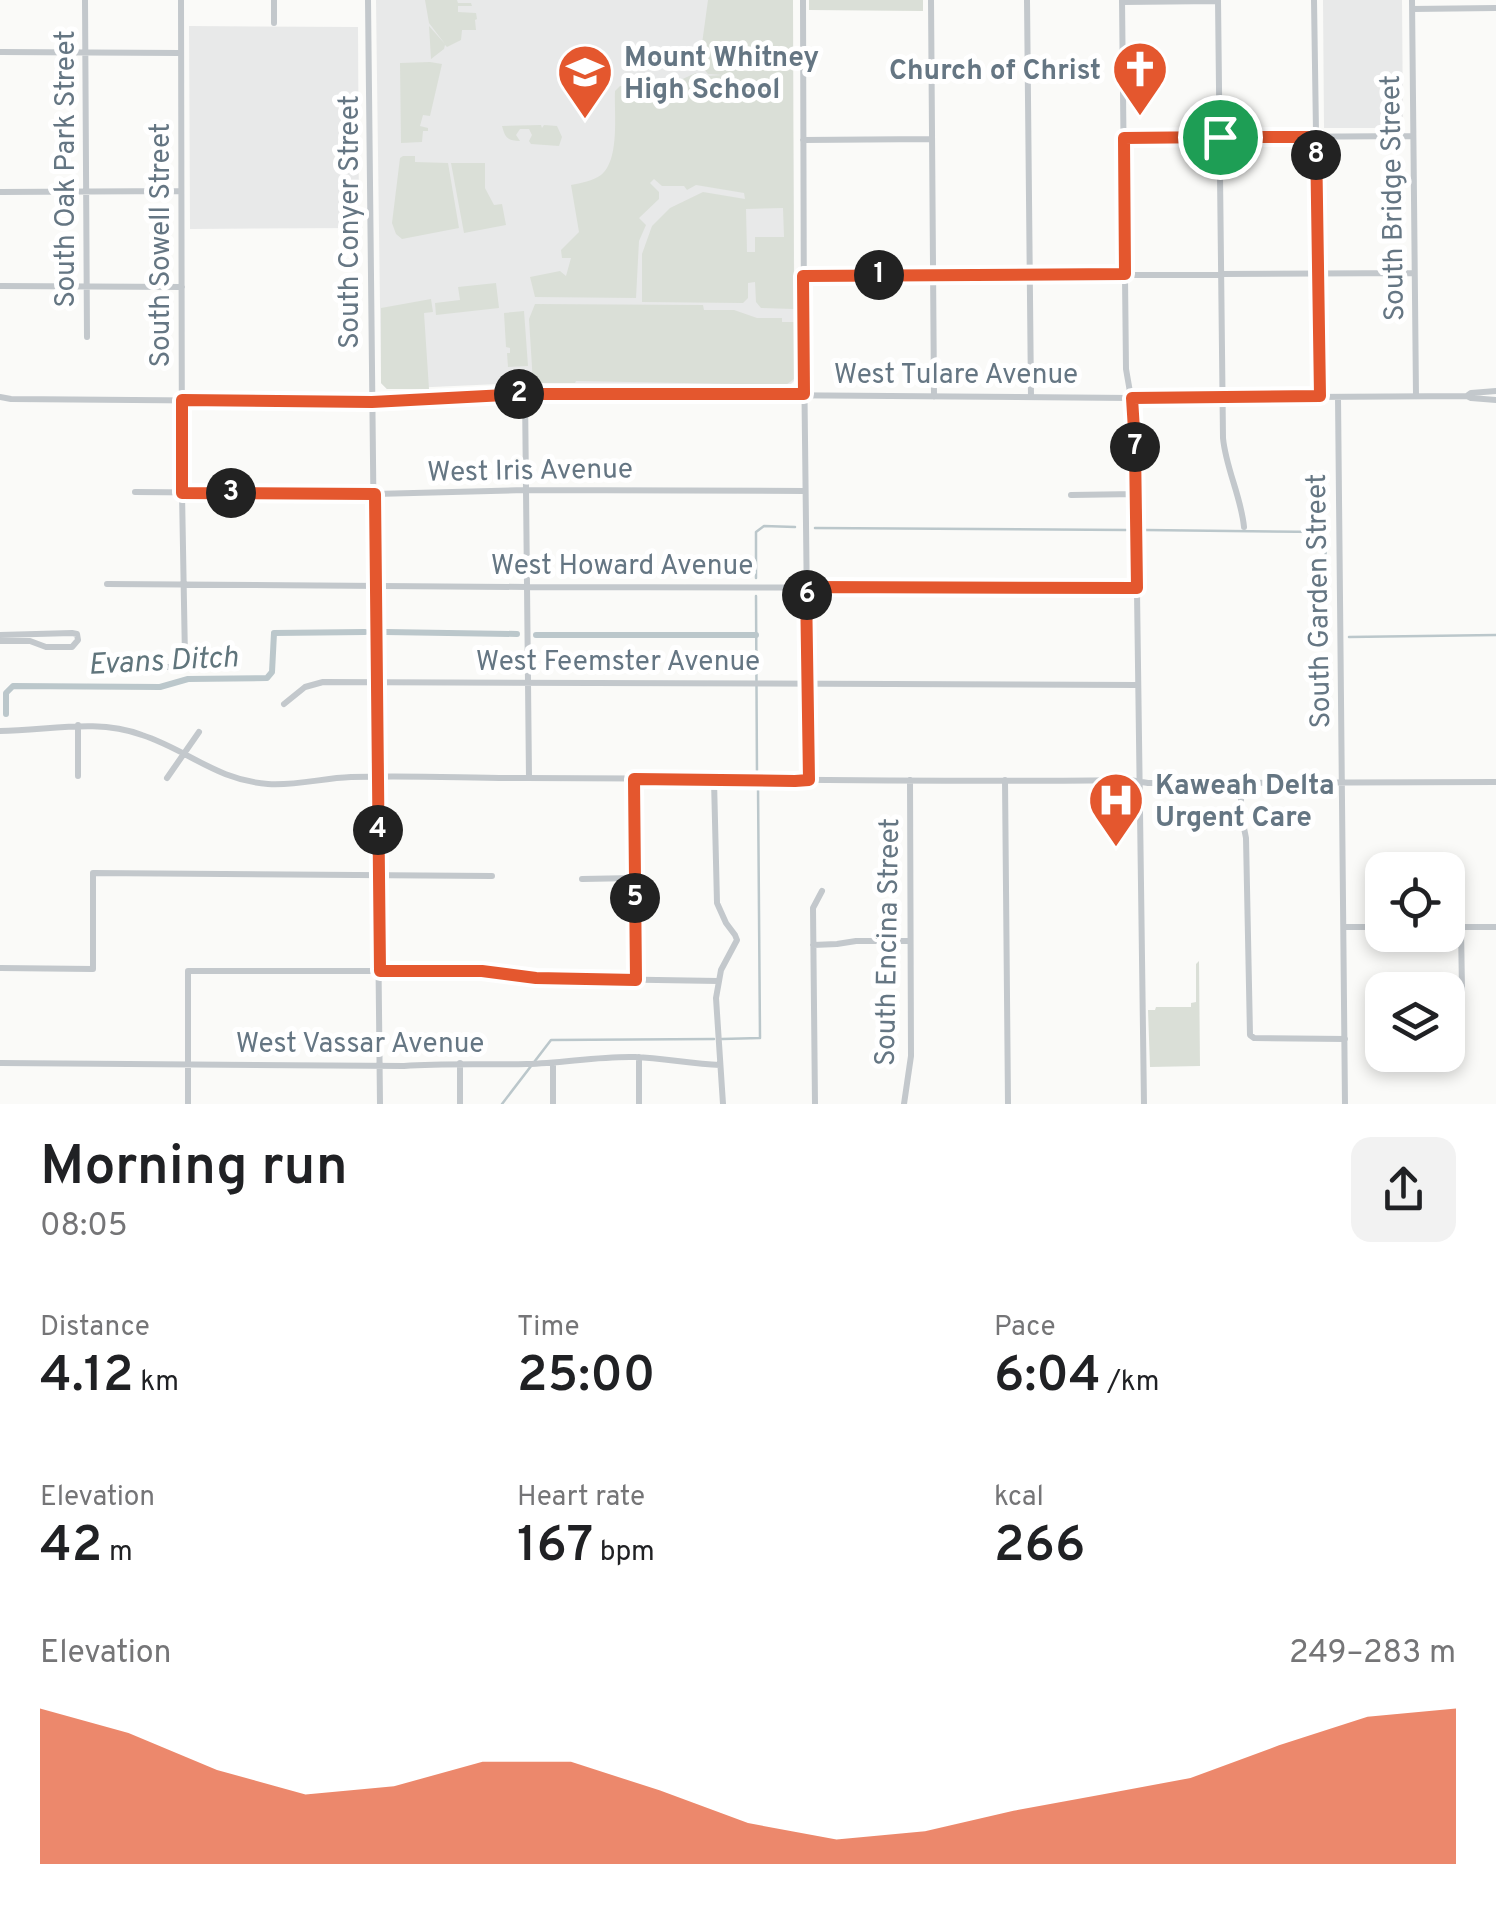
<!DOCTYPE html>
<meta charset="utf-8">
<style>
body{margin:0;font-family:Overpass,sans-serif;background:#f2f2f2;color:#202124;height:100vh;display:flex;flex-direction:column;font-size:38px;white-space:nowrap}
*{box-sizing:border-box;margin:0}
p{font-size:32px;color:#757577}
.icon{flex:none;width:55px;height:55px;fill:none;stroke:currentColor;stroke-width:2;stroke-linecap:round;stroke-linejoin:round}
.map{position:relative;height:1104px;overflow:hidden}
.details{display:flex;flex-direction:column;background:#fff;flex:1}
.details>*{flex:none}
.tools{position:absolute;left:1365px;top:852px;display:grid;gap:20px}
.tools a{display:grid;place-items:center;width:100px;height:100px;border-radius:20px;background:#fff;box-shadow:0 5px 15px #0003;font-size:50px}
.pin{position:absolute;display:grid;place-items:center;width:85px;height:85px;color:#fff;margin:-42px;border:5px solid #fff;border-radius:50%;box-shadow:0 2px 10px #0007}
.km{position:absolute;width:50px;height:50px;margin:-25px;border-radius:50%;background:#222;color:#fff;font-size:28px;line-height:50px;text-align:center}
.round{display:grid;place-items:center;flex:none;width:105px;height:105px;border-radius:20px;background:#f2f2f2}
.head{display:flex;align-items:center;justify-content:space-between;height:170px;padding:0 40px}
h1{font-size:55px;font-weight:600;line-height:75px}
.figures{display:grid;grid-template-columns:repeat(3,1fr);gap:15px;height:170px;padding:10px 40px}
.figures div{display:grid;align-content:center}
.figures b{font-size:50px;font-weight:600}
.figures small{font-size:28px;font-weight:400}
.figures p{font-size:28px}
.chart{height:280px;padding:20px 40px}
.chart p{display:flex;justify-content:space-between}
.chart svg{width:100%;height:180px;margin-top:10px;fill:#e4572e;opacity:.7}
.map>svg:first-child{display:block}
</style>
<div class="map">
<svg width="1496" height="1104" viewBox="0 0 1496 1104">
<rect width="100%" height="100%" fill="#fafaf8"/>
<path fill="#e8e9e9" d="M376 0H792L795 380 791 384 524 383 387 389 381 383Z
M1323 0H1402L1403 128H1324Z
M189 26 358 27 359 228 190 229Z"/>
<path fill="#dadfd7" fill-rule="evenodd" d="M425 0H457L458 3H471L472 6H458V12L476 13 477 19 475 20 476 30H462L461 40 447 47 445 45 444 49 431 59 429 26 445 44 429 23Z
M708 0H793L794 309 761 308 756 302 755 282 748 283V298L743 303 642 302V254L652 226 670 208 703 192 745 199 744 193 696 185 687 190 684 186H662L654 179 650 183 659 192V199L639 218 646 225 639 241 636 298 535 297 530 277 560 271 566 276 571 258H562L561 250 579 232 571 185C581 183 593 181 601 175 620 160 614 114 615 91L620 86 676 87 678 81 696 73 702 79 705 76 723 75 708 74 703 68 701 51ZM783 208 784 237H755V252H747L746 209Z
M809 0H923V11L809 10Z
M430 62 442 64 430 116 423 115 420 126 428 128V131H423L422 142 401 143 400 63Z
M541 125 542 128 544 125 557 126 562 137 559 146 531 144 529 141 532 135 529 129H520L516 135 520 141C507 141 505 137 502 126Z
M403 156H415V162L448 163 459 228 402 239 396 234 392 223 400 158Z
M451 163H485V188L494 205 502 204 506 225 464 233Z
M496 283 499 308 436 315 435 303 460 300 458 287Z
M431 299 433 312 424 313 429 389H387L381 383V308Z
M535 304 703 305 704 310H734L757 318H782V322H794V379L786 385 576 381 575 383H533L529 319Z
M524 311 528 366 508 367 507 353H510V348L506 347 504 313Z
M1199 961 1200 1066 1150 1067 1148 1010H1155L1156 1007H1191V1003L1196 1002V964Z"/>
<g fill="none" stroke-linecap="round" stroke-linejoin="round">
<path stroke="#bbc7cb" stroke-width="2.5" d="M815 528 1126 530
M1146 530 1323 532 1325 535 1328 632 1331 637
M756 578V532L764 526 795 527
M756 596 757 776
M1349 637 1496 635
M722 1039 760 1038 758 784
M502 1104 551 1040 714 1039"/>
<path stroke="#bbc7cb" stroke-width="6" d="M386 632 517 634
M536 635H756
M6 714V693L13 686 160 687 188 679 267 678 272 672 274 633 365 632"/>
<path stroke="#c3c8cc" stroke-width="6" d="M85 0 87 337
M368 0 380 1104
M803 0 804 354 809 780
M931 0 934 397
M1027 0 1031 397
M1122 0 1126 369 1134 415 1135 445 1144 1104
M1218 0 1223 438C1226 469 1241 496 1244 527
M1314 0 1320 397
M1412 0 1416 396
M1122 2 1218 1
M1412 9 1496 8
M274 23V0
M0 52 180 53
M1123 138 1413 136
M803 140 932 139
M0 192 181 191
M803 276 1414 273
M0 286 182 287
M525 393 529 778
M1467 396 1471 393 1496 391
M0 397 11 399 372 402 525 393 1131 398 1467 396 1471 398 1496 400
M1338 397 1345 1104
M135 492 375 494 525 490 805 491
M1071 495 1136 494
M107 584 527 587 1137 588
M0 635 72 633 77 634 78 640 72 647H46L30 641H0
M106 667H178L185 658 182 493 181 0
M284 704 305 687 323 682 1138 685
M78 725V776
M0 731C48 731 95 718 142 735 188 750 216 780 268 784 296 786 323 778 351 777 409 775 467 778 525 778 727 778 929 783 1130 780L1148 783 1496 782
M167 778 199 732
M634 779 636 980
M714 780 717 903 726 923 735 935 737 940 721 970 716 998 723 1104
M1005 780 1008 1104
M1241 783V813L1246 838 1250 1035 1254 1038 1345 1039
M582 879 635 878
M1344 927H1382
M1448 927H1496
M1461 927 1462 991
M813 945 837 944 856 941H910
M0 968 93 969V873L492 876
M0 1063 404 1066C445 1063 486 1065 527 1064 564 1063 599 1056 635 1057 664 1058 691 1064 720 1065
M188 1104V971H482L536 978 718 981
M460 1104V1063
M553 1104V1063
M639 1104V1057
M815 1104 813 908 822 891
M904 1104 911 1056 910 780"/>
</g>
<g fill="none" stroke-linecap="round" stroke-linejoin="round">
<g stroke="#fff" stroke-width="20">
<path id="route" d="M1220 137H1316L1320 396 1132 398 1135 446 1137 588 806 587 809 780 795 781 634 779 636 980 536 978 482 971H380L375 494 182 493V400L372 402 525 394H804L803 276 1125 274 1124 138Z"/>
</g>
<use href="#route" stroke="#e4572e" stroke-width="12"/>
</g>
<defs>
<g id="church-pin" transform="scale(2.875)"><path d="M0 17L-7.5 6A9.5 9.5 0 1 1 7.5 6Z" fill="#e4572e" stroke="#fff"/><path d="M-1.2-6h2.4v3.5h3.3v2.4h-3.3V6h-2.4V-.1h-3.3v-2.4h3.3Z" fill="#fff"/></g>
<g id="school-pin" transform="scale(2.875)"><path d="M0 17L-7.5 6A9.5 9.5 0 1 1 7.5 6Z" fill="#e4572e" stroke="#fff"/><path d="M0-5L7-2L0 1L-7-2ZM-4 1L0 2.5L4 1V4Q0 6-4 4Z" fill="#fff"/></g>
<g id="hospital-pin" transform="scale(2.875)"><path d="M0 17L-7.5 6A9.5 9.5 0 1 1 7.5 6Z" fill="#e4572e" stroke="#fff"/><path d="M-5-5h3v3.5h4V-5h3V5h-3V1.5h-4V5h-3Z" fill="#fff"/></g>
</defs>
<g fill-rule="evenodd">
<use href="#church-pin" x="1140" y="69"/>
<use href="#school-pin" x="585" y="72"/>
<use href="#hospital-pin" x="1116" y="800"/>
</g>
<g text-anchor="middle" stroke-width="10" stroke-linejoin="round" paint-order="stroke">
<g font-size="28" font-weight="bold" fill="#657683" stroke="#fff" text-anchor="start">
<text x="624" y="66">Mount Whitney<tspan x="624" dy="32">High School</tspan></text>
<text x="1101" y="79" text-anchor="end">Church of Christ</text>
<text x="1155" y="794">Kaweah Delta<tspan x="1155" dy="32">Urgent Care</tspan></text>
</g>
<g font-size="28" fill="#657683" stroke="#fff">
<text transform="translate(64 169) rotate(-90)" y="10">South Oak Park Street</text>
<text transform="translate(1391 198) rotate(-91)" y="10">South Bridge Street</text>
<text transform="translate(348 222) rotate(-90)" y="10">South Conyer Street</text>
<text transform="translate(159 245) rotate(-90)" y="10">South Sowell Street</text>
<text x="956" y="383">West Tulare Avenue</text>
<text transform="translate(530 469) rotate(-1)" y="10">West Iris Avenue</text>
<text x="622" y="574">West Howard Avenue</text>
<text transform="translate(1317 601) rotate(-91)" y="10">South Garden Street</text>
<text x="618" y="670">West Feemster Avenue</text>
<text transform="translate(886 942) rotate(-89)" y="10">South Encina Street</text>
<text x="360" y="1052">West Vassar Avenue</text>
</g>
<g font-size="30" font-style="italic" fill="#60757c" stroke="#fff">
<text transform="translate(163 660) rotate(-3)" y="10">Evans Ditch</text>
</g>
</g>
</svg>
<div class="tools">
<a><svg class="icon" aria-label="locate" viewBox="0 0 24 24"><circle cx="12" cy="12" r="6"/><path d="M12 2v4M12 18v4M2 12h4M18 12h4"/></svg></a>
<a><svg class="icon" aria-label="layers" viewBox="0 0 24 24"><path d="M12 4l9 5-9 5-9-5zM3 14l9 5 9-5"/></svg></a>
</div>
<div class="pin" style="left:1220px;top:137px;background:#1e9e55"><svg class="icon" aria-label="arrive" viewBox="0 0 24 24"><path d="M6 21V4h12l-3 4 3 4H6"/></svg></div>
<b class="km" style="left:879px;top:275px">1</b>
<b class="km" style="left:519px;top:394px">2</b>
<b class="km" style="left:231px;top:493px">3</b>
<b class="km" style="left:378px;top:830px">4</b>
<b class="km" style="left:635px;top:898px">5</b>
<b class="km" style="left:807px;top:595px">6</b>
<b class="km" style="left:1135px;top:447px">7</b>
<b class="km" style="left:1316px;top:155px">8</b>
</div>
<section class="details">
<div class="head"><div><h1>Morning run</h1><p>08:05</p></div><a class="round"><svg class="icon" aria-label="share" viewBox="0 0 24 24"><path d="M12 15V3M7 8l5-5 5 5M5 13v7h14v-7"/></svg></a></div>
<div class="figures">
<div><p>Distance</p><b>4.12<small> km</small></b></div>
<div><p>Time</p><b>25:00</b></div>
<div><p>Pace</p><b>6:04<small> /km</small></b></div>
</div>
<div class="figures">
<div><p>Elevation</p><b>42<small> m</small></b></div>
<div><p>Heart rate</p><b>167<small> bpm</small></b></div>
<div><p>kcal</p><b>266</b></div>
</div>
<div class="chart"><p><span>Elevation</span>249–283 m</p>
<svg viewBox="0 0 160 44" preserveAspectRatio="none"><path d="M0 44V6L10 12L20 21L30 27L40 25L50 19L60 19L70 26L80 34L90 38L100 36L110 31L120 27L130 23L140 15L150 8L160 6V44z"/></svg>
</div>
</section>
